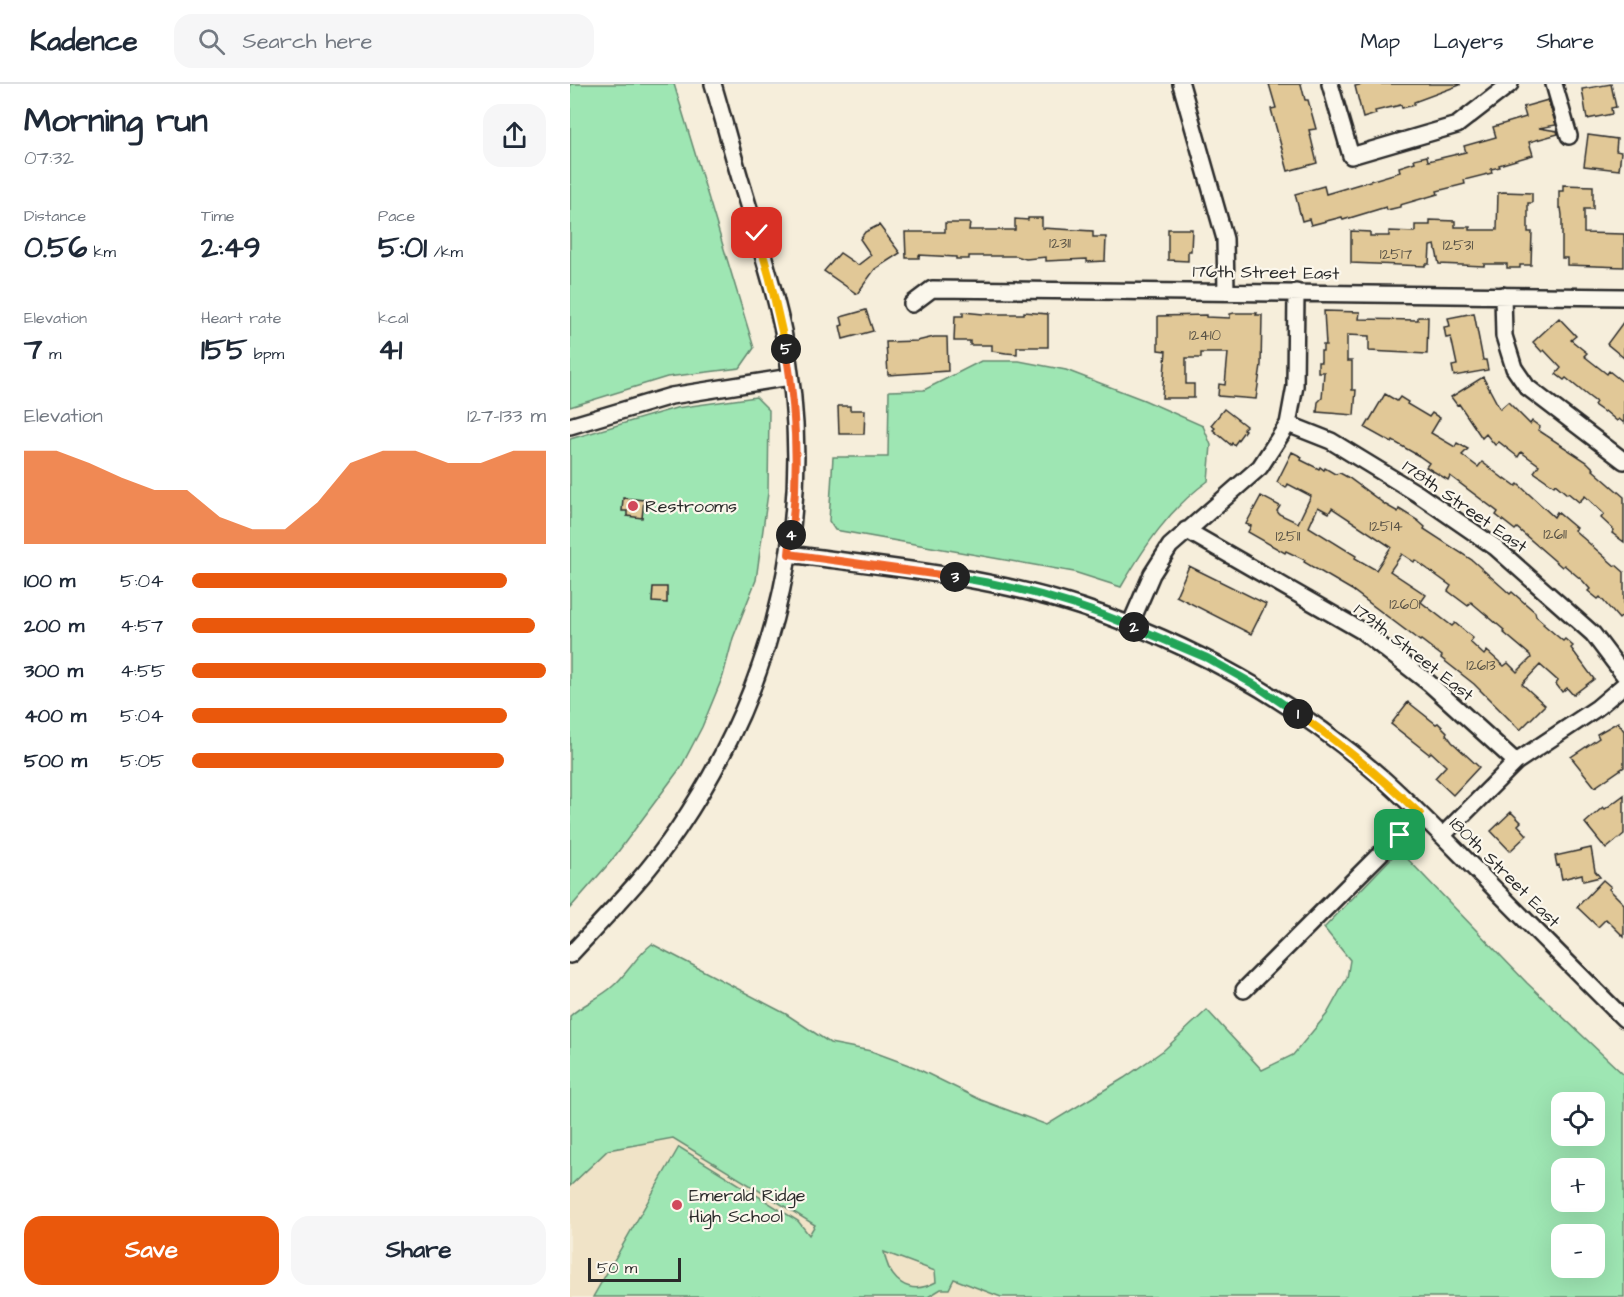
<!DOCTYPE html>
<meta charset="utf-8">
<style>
body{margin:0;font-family:"Architects Daughter",sans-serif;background:#f6f6f7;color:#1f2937;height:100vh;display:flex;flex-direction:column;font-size:22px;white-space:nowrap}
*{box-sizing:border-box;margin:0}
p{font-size:20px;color:#747a83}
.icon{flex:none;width:33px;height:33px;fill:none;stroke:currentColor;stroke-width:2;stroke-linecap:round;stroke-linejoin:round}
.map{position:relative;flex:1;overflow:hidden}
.panel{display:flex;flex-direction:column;background:#fff;width:570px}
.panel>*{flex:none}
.tools{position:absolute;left:981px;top:1008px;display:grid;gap:12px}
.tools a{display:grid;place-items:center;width:54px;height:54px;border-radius:12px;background:#fff;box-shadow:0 6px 24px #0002;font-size:30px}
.scale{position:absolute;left:18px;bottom:15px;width:93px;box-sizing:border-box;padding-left:6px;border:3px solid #2b2b2b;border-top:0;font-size:16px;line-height:21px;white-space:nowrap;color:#2b2b2b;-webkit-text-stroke:4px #fbf7ec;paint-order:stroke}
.pin{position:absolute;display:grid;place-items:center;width:51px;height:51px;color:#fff;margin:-26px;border-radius:12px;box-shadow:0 3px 9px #0006}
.km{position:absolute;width:30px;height:30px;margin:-15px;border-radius:50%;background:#222;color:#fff;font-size:16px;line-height:30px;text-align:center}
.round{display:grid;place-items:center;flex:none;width:63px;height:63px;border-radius:18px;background:#f6f6f7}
.head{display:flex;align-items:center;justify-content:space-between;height:102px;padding:0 24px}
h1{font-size:33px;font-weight:700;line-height:45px}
.stats{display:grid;grid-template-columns:repeat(3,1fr);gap:9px;height:102px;padding:6px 24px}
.stats div{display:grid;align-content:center}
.stats b{font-size:30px;font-weight:700}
.stats small{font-size:16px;font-weight:400}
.stats p{font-size:16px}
.chart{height:168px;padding:12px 24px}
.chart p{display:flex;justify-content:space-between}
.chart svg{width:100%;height:108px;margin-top:6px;fill:#ea580c;opacity:.7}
.action{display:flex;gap:12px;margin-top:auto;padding:12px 24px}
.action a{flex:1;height:69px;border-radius:18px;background:#ea580c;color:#fff;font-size:24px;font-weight:700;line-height:69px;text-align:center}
.action a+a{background:#f6f6f7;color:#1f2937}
ul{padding:0 24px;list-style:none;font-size:20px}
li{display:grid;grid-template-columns:96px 72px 1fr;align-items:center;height:45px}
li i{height:15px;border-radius:8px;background:#ea580c}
header{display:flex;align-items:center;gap:36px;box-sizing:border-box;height:84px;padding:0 30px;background:#fff;border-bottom:2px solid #e0e1e3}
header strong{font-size:28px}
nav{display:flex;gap:33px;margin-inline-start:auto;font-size:21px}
.search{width:420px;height:54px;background:#f6f6f7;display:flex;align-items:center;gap:15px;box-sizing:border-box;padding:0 21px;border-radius:18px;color:#747a83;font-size:22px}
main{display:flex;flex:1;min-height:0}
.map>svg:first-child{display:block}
</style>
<header>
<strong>Kadence</strong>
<div class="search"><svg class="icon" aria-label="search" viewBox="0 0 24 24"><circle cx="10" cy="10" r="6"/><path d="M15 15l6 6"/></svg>Search here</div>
<nav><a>Map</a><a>Layers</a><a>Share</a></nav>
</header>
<main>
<section class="panel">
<div class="head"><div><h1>Morning run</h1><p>07:32</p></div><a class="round"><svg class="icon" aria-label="share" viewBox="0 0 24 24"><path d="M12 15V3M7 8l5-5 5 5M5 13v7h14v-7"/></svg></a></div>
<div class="stats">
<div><p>Distance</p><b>0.56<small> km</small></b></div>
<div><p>Time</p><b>2:49</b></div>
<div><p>Pace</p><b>5:01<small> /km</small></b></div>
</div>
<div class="stats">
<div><p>Elevation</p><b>7<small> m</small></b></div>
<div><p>Heart rate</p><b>155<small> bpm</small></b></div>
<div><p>kcal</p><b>41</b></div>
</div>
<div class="chart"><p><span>Elevation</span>127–133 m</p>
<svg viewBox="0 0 160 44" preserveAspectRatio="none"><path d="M0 44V6L10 6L20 11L30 17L40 22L50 22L60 33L70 38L80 38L90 27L100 11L110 6L120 6L130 11L140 11L150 6L160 6V44z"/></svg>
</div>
<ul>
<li><b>100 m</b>5:04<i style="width:89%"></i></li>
<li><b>200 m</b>4:57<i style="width:97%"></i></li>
<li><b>300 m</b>4:55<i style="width:100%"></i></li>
<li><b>400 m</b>5:04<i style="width:89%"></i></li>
<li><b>500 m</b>5:05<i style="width:88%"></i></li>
</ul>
<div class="action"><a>Save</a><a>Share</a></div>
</section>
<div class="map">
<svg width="1054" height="1213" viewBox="0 0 1054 1213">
<rect width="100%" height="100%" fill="#f6eedb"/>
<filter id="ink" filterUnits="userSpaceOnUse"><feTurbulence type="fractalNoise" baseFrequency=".0167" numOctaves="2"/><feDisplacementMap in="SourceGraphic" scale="12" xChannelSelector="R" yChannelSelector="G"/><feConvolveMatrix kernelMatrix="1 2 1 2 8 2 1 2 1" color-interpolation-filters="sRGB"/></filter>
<g filter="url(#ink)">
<path fill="#f0e3c7" d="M103 1054 245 1140 431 1213H0V1102L38 1066Z"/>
<path fill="#9ee6b3" stroke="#64886f" stroke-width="1.5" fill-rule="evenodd" d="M0 0H104L184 264 170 284 97 293 0 323Z
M411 277H449L496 286 574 316 633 342 641 361 638 397C599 425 575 462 551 503L504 488 265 446 259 437 263 373H318L319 307 354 306Z
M186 313 199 326 198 409 186 496 163 554 153 592 132 643 111 683 42 776 0 824V355L106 324Z
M829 766 957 899 1054 991V1213H431L384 1195 379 1205H371L358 1213H23L109 1063 228 1137 239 1151 245 1141 103 1054 38 1066 0 1102V932C13 920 30 914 43 902 58 889 66 872 82 860L216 930 260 959 301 967 344 983 411 1016 477 1041 554 994 594 966 637 926 692 986 723 971 757 930 777 894 780 876 754 844ZM992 1018H1024V1052H992ZM992 1084H1024V1118H992ZM992 1150H1024V1184H992ZM314 1168 365 1187 366 1198C338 1213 319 1196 314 1168Z"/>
<path fill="#e1c897" stroke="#2b2b2b" stroke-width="1.5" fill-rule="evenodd" d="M699 0H731L735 16H738L746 45 739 46 747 79 718 87 701 25 706 24Z
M793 0H890V1L844 18V21L832 24 831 21 805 27 806 30 793 34 785 2Z
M1041 0 1046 23 1041 24 1042 30 1017 35 1012 5Z
M978 16 986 41 969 44 987 47 988 50 959 58 963 71 929 81 930 83 921 85 922 89 894 96 895 100 867 107 868 110 830 121V123L817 126 816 123 773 136 772 133 741 141 739 135 732 137 725 110 754 102 756 110 830 88 829 83 845 78 844 75 857 72 858 77 896 68 894 62 926 53 923 43 956 33 953 23Z
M1018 51 1047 55 1046 67 1051 68 1049 86 1014 82Z
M993 101 1023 102V125H1014V149L1054 150V183L997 181V174H992V131L991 124H989V107H993Z
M933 108 962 109V119H958V148H962L961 181H950V184H937V180H914V182L869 180 865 161 860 162 859 180H855V182L781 179V147L800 148V152H819V147L845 148V141H860V136L885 137V143H900V146H927L928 109Z
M458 134H472V144L523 147V153H536L535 177 517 178V175L476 177V173L456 175 446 172H399V175H386V173L349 171V174H336L335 148H375V139H400L399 146H445V135L458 136Z
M309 141 330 169 305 185 287 210 254 187 270 169 288 181 301 171 290 155 295 148Z
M598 145H622L621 167H618V177L598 176Z
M296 226 303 247 273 255 270 242 273 241 271 233Z
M754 227 790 228 789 235 848 236V233H858L857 270 799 267V252L777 251V277H782V306H786L784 331 747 328 748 318 752 314 754 288H748V278H751V267H753V261H756Z
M393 228 413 230H454V228L478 230V263H447V270L436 269 422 267V261H400V257H384L385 232H393Z
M664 229H687L686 231H692L691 281 686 315 648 312 649 300 655 301 658 269H631V274H616V300H624V314H592L596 267 588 266V232L636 231V233L660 234V230Z
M904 229 913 276H916L918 286 884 292 882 282 887 281 881 253 876 254 874 243 880 242 878 234Z
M989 234 1006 252 1001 256 1017 269 1014 272 1037 290 1039 287 1054 299V339L1049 335 1047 337 1035 327 1034 328 1024 321 1026 318 1018 312 996 294 994 296 986 290 991 284 974 266 972 268 963 258Z
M1054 237V274L1037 260Z
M364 253H377L378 287 318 291 316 258 347 257Z
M913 293 930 325 938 318 960 340 962 337 970 343 968 346 1017 378 1024 385 1023 386 1054 413V458L1042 449 1044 446 1031 434 1034 430 1015 412 1009 418 998 409 997 410 985 400 984 402 964 388 969 381 951 368 948 373 929 358 925 361 916 350 912 354 889 320 887 321 881 313Z
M815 310 827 317 830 313 838 318 837 320 859 333 862 329 870 334 861 349 885 363 887 359 898 365 892 371 908 383 912 378 934 395 935 394 946 402 948 400 984 433 987 428 1006 444 1004 446 1045 482 1046 481 1054 488V530L1049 535 1030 513 1028 515 1018 507 1020 505 1013 497 994 481 992 483 947 444 945 446 926 431 928 428 880 392 878 396 856 383 859 379 849 372 823 357 822 359 795 344Z
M268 322H280V326H295L294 350H269Z
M654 325 676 342 673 345 675 346 664 361 662 359 661 361 643 346 645 344 641 341Z
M722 368 732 373 731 376 749 385 750 383 754 386 755 384 765 390 770 389 779 394 816 421 828 428 829 425 847 436 855 443 854 445 902 476 940 510 942 508 965 528 966 532 974 539 973 540 993 557 995 555 1003 562 1001 564 1024 595 1003 611 997 604 992 608 986 600 988 597 970 581 952 600 975 621 950 646 904 600 871 574 872 572 851 556 850 557 782 506 734 478 735 476 716 467 715 469 678 448 681 442 676 440 691 412 710 422 707 427 709 430 728 439 741 412 718 400 716 404 707 398ZM748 423 759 429 762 424 821 463 806 486 785 474 786 472 739 443ZM832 470 844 478 845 476 881 502 878 507 898 522 901 518 934 546 933 548 960 571 961 574 947 588 938 579 934 582 917 567 914 571 900 558 903 554 885 539 882 542 851 518 856 511 820 487Z
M53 414 74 416 72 434 57 432V427H52Z
M619 482 696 520 681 550 606 512Z
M83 503H97V519L82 518Z
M838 618 866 640 868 639 877 648 876 650 882 658 909 683 883 711 865 694 876 682 861 668 859 670 821 640Z
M1048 638 1054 647V683L1025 703 1001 673 1029 654 1027 650Z
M1054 711V750L1036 765 1015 739 1033 723 1035 725Z
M941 728 951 738 948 741 957 751 940 767 921 747Z
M1021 764 1025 787 1030 793 1013 797 1012 790 992 795 989 781 987 782 985 772Z
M1033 796 1041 803 1039 805 1054 820V853L1036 835 1028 843 1007 823Z"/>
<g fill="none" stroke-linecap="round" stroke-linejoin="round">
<g stroke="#2b2b2b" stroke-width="20">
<path id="minor" d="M611 0 655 155 656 207
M760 0 781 72 887 41 940 0
M984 0 999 52
M933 211 934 252 944 284 957 303 1054 377
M342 220 362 205 1054 213
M718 340 761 357 848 410 925 463 1023 550 1054 591
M0 342 101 312 220 293
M616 446 792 547 859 599 946 678
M219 470C317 483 417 492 511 523 621 559 724 617 811 693 846 724 878 758 911 791 958 839 1006 887 1054 935
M560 541 582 490 600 462 690 383 718 340 725 302 726 208
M872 752 946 678 1027 624 1054 601
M0 871C38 830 78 790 108 745 208 597 249 423 213 247 202 194 184 143 169 91 160 61 152 30 143 0
M674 906 850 730"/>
</g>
<use href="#minor" stroke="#fbf7ec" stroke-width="15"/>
</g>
</g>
<g fill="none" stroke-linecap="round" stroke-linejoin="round" filter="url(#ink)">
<g stroke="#fff" stroke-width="12">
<path id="split-1" d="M728 630C772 660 811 693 850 730L830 751"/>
</g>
<g stroke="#fff" stroke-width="12">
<path id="split-2" d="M564 543 637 574 685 601 728 630"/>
</g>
<g stroke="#fff" stroke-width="12">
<path id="split-3" d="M385 493C446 502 507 519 564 543"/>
</g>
<g stroke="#fff" stroke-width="12">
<path id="split-4" d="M221 451 219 470 385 493"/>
</g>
<g stroke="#fff" stroke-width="12">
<path id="split-5" d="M216 265C226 326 229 391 221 451"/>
</g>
<g stroke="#fff" stroke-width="12">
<path id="split-6" d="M187 149 200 195 216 265"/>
</g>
<use href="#split-1" stroke="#f5b400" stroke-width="8"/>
<use href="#split-2" stroke="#22a559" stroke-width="8"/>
<use href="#split-3" stroke="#22a559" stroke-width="8"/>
<use href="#split-4" stroke="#f0652b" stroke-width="8"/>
<use href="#split-5" stroke="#f0652b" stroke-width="8"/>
<use href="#split-6" stroke="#f5b400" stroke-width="8"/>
</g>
<g fill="#d1495b" stroke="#fbf7ec" stroke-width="2">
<circle cx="63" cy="422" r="6"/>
<circle cx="107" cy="1121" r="6"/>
</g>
<g text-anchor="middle" stroke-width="4.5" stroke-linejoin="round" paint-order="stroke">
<g font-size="15" fill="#585246">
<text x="490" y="164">12311</text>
<text x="888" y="166">12531</text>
<text x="826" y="175">12517</text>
<text x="635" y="256">12410</text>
<text x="816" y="447">12514</text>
<text x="985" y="455">12611</text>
<text x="718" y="457">12511</text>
<text x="835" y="525">12601</text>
<text x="911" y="586">12613</text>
</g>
<g font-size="18" fill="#2b2b2b" stroke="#fbf7ec">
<text transform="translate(696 188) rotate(1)" y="6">176th Street East</text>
<text transform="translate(895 422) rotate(35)" y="6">178th Street East</text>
<text transform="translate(844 568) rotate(38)" y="6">179th Street East</text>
<text transform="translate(935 788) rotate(45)" y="6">180th Street East</text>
</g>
<g font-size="18" fill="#2b2b2b" stroke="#fbf7ec" text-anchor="start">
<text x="75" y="428">Restrooms</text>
<text x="119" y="1117">Emerald Ridge<tspan x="119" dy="21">High School</tspan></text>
</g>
</g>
</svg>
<div class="tools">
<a><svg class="icon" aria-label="locate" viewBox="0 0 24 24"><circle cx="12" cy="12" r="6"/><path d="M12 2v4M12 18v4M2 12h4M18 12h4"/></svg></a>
<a>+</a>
<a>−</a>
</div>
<div class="scale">50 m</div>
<div class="pin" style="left:830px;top:751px;background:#1e9e55"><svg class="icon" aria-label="arrive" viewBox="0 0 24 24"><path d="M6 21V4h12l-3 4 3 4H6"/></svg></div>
<div class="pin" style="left:187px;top:149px;background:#d93025"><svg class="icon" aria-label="check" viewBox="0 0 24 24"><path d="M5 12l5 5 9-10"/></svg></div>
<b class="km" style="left:728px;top:630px">1</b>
<b class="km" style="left:564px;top:543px">2</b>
<b class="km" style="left:385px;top:493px">3</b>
<b class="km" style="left:221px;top:451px">4</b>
<b class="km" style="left:216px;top:265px">5</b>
</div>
</main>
